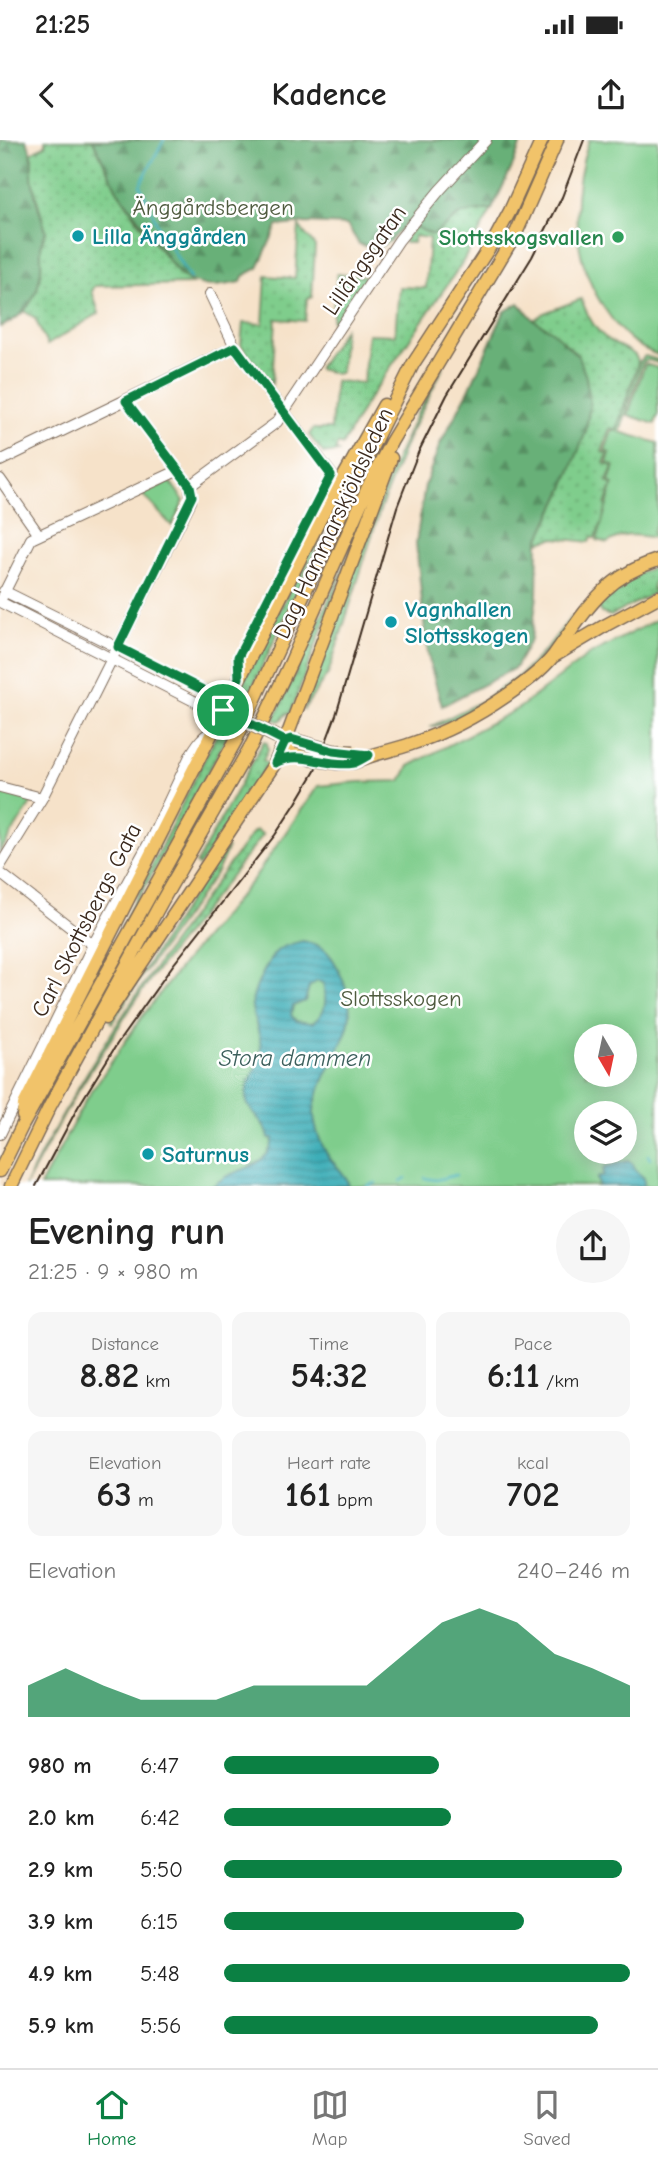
<!DOCTYPE html>
<meta charset="utf-8">
<style>
body{margin:0;font-family:"Comic Neue",sans-serif;background:#f6f6f6;color:#222;height:100vh;display:flex;flex-direction:column;font-size:26px;white-space:nowrap}
*{box-sizing:border-box;margin:0}
p{font-size:23px;color:#767676}
.icon{flex:none;width:38px;height:38px;fill:none;stroke:currentColor;stroke-width:2;stroke-linecap:round;stroke-linejoin:round}
.map{position:relative;height:1046px;overflow:hidden}
.sheet{display:flex;flex-direction:column;background:#fff;flex:1}
.sheet>*{flex:none}
.needle{width:46px;rotate:171deg}
.fabs{position:absolute;left:574px;top:884px;display:grid;gap:14px}
.fabs a{display:grid;place-items:center;width:63px;height:63px;border-radius:50%;background:#fff;box-shadow:0 4px 18px #0003;font-size:35px}
.pin{position:absolute;display:grid;place-items:center;width:60px;height:60px;color:#fff;margin:-30px;border:4px solid #fff;border-radius:50%;box-shadow:0 2px 7px #0007}
.round{display:grid;place-items:center;flex:none;width:74px;height:74px;border-radius:37px;background:#f6f6f6}
.headline{display:flex;align-items:center;justify-content:space-between;height:119px;padding:0 28px}
h1{font-size:38px;font-weight:700;line-height:52px}
.metrics{display:grid;grid-template-columns:repeat(3,1fr);gap:10px;height:119px;padding:7px 28px}
.metrics div{display:grid;align-content:center;border-radius:14px;background:#f6f6f6;text-align:center}
.metrics b{font-size:35px;font-weight:700}
.metrics small{font-size:19px;font-weight:400}
.metrics p{font-size:19px}
.chart{height:196px;padding:14px 28px}
.chart p{display:flex;justify-content:space-between}
.chart svg{width:100%;height:126px;margin-top:7px;fill:#0b8043;opacity:.7}
ul{padding:0 28px;list-style:none;font-size:23px}
li{display:grid;grid-template-columns:112px 84px 1fr;align-items:center;height:52px}
li i{height:18px;border-radius:9px;background:#0b8043}
.status{display:flex;justify-content:space-between;align-items:center;height:49px;padding:0 35px;background:#fff;direction:ltr}
.status svg{height:19px;fill:currentColor}
header{display:flex;justify-content:space-between;align-items:center;height:91px;padding:0 28px;background:#fff;font-size:32px;font-weight:700}
.tab-bar{display:flex;justify-content:space-around;align-items:center;height:98px;border-top:2px solid #e0e0e0;background:#fff;font-size:19px;color:#767676}
.tab-bar a{display:grid;justify-items:center;gap:4px}
.tab-bar .selected{color:#0b8043}
.map>svg:first-child{display:block}
</style>
<div class="status"><b>21:25</b><svg viewBox="0 0 49 12"><path d="M0 12V9h3v3zM5 12V6h3v6zM10 12V3h3v9zM15 12V0h3v12zM26 1h20v11H26zM47 4h2v5h-2z"/></svg></div>
<header><svg class="icon" aria-label="back" viewBox="0 0 24 24"><path d="M15 5l-7 7 7 7"/></svg>Kadence<svg class="icon" aria-label="share" viewBox="0 0 24 24"><path d="M12 15V3M7 8l5-5 5 5M5 13v7h14v-7"/></svg></header>
<div class="map">
<svg width="658" height="1046" viewBox="0 0 658 1046">
<defs>
<pattern id="grass-dots" width="8" height="8" patternUnits="userSpaceOnUse" patternTransform="scale(1.75)"><rect width="8" height="8" fill="#7fcd8c"/><path d="M2 2h.1M6 6h.1" fill="none" stroke="#6fb078" stroke-width="1.8" stroke-linecap="round"/></pattern>
<pattern id="forest-firs" width="22" height="20" patternUnits="userSpaceOnUse" patternTransform="scale(1.75)"><rect width="22" height="20" fill="#67b078"/><path d="M5 1l3.5 6h-7zM16 11l3.5 6h-7z" fill="#568f62"/></pattern>
<pattern id="water-rules" width="6" height="5" patternUnits="userSpaceOnUse" patternTransform="scale(1.75)"><rect width="6" height="5" fill="#3daeb8"/><path d="M0 2.5h6" fill="none" stroke="#348e95"/></pattern>
</defs>
<rect width="100%" height="100%" fill="#fff"/>
<filter id="ink" filterUnits="userSpaceOnUse"><feTurbulence type="fractalNoise" baseFrequency=".0143" numOctaves="2"/><feDisplacementMap in="SourceGraphic" scale="14" xChannelSelector="R" yChannelSelector="G"/><feConvolveMatrix kernelMatrix="1 2 1 2 8 2 1 2 1" color-interpolation-filters="sRGB"/></filter>
<filter id="wash" filterUnits="userSpaceOnUse"><feTurbulence type="fractalNoise" baseFrequency=".00686" numOctaves="4" result="noise"/><feDisplacementMap in="SourceGraphic" scale="28" xChannelSelector="R" yChannelSelector="G"/><feGaussianBlur stdDeviation="1.57" result="paint"/><feColorMatrix in="noise" values="0 0 0 0 0 0 0 0 0 0 0 0 0 0 0 0 0 1.4 0 .05"/><feComposite in="paint" operator="in"/></filter>
<g filter="url(#wash)">
<rect width="100%" height="100%" fill="#f6e2c9"/>
<path fill="url(#grass-dots)" stroke="#5d7c55" stroke-width="2" d="M45 0H93L117 50 142 87 179 134 192 144 95 146 92 151 99 173 47 205 35 178 24 171C33 162 40 143 41 130 42 116 38 103 46 92L32 41V12L46 5Z
M492 69 462 123 364 266 342 306 338 304 335 310 338 312 324 314 309 295 313 289H331L335 241 363 243 368 194 395 195 399 147 426 148 429 98 414 96 413 103H405L404 100 415 87 433 95 461 74Z
M299 86 315 106 312 157 307 159 305 181 276 179 272 244 241 205 243 183 263 184 266 136 295 138Z
M337 134 366 136 369 138 337 187 332 181Z
M581 159C588 175 594 191 610 201 618 206 627 209 635 215L638 221 637 227 616 290 610 288 602 312 608 314 604 323 613 326 607 342 612 345 605 365 610 367 595 398H591L589 402 555 398 538 402 564 348 578 216 552 191 534 180 544 173Z
M344 189 341 232 336 234 318 229Z
M444 226 408 298 381 367 328 534 303 570 393 326 417 273Z
M345 346 244 566 241 563 242 550 240 549 335 359Z
M367 368 290 574 287 573 280 581 274 580 343 428 365 369Z
M658 425V432L656 431 652 450 658 449V451L611 476 601 473 598 466C606 445 639 434 658 425Z
M571 477 573 478C543 523 484 577 430 587L482 561 520 535 545 510Z
M228 586H233L102 826 75 880 216 596Z
M264 601 267 603 268 610 263 620 268 623 199 726 196 724Z
M257 690 263 695 151 838 132 866 74 957 25 1046C87 919 169 804 254 691Z
M228 707 217 732 142 836 112 883 110 881 217 718Z"/>
<path fill="url(#forest-firs)" stroke="#516d4b" stroke-width="2" d="M0 0H26C35 15 30 28 33 43 35 60 42 76 46 92 38 104 42 117 41 130 39 156 24 178 0 187Z
M93 0H522L513 25 492 69 461 74 433 95 406 83 390 101 376 109 359 104 347 85 306 83 277 86 258 128 243 136 241 142C216 147 201 150 179 134L117 50Z
M519 163 534 180 552 191 578 216 586 237 590 263 586 291 564 348 538 402 537 456 531 499 515 528 442 566 430 524 426 502 416 403 425 345 440 304 469 250 504 172Z"/>
<path fill="#7fcd8c" stroke="#5d7c55" stroke-width="2" fill-rule="evenodd" d="M589 0H658V215C636 207 622 194 609 175 571 123 569 60 589 0Z
M645 216 658 220V223L647 220 643 222 620 292 658 303V379L652 393 658 394V398C636 396 627 391 607 403L597 400 613 344 609 342 614 326 607 323 610 313 605 311 612 290 617 291 640 221Z
M645 224 658 228V274L655 284 628 275Z
M170 341 184 361 172 386 142 354Z
M658 479V1046H40L85 961 141 878 185 821 252 741 318 646 358 642 401 641 409 626 519 568 590 514ZM586 896H625V934H586ZM586 973H625V1012H586Z
M0 651 34 659 0 712Z"/>
<path fill="url(#water-rules)" stroke="#3c6c6b" stroke-width="2" fill-rule="evenodd" d="M303 801C322 805 330 811 338 829 364 883 342 896 322 944 318 953 313 965 314 975 315 990 322 1008 331 1020 338 1028 346 1035 349 1046H212C217 1043 222 1039 227 1036 246 1028 271 1023 273 998H269C265 979 250 975 247 962 242 947 257 931 260 916 263 899 255 884 252 868 250 856 268 819 278 810 284 805 295 803 303 801ZM317 841 323 843C327 860 327 873 312 883L296 881 291 875 293 866 305 861 309 847Z
M628 1021 633 1024 636 1031 644 1038V1046H599L597 1038 603 1036 604 1027Z"/>
<g fill="none" stroke-linecap="round" stroke-linejoin="round">
<path stroke="#3daeb8" stroke-width="2.5" d="M164 0 140 45 158 86 190 139
M648 1015 650 1019
M425 1038 436 1040 456 1035
M401 1041 406 1038
M367 1046 376 1043"/>
</g>
</g>
<g filter="url(#ink)">
<g fill="none" stroke-linecap="round" stroke-linejoin="round">
<g stroke="#7c6a5a" stroke-width="12">
<path id="minor" d="M210 154 235 207 332 335 238 518 239 538
M0 321 235 207
M0 339 39 395
M190 346 277 282 399 100 439 51 486 0
M4 451 201 549 223 570
M2 457 31 399 177 331
M0 462 192 560 213 570H223
M0 647 42 658
M0 726 42 658 191 361 190 346 126 261
M0 733 93 805
M0 994 93 805 151 699 191 614C198 603 202 596 213 591"/>
</g>
<g stroke="#7c6a5a" stroke-width="15">
<path id="major" d="M554 516 606 485 658 457
M281 599 288 607 311 619
M355 622C373 613 392 611 411 604 444 593 477 576 506 556 522 545 542 531 554 515 586 471 602 438 658 420
M105 878 275 623 289 591 391 318
M23 976 24 965 320 379 384 265
M0 1031 22 986 236 600 378 294 413 224 496 97 510 71 542 0
M11 1046 50 966 162 761 252 604 291 522 369 345 391 302 517 91 557 0"/>
</g>
<use href="#minor" stroke="#fff" stroke-width="10"/>
<use href="#major" stroke="#f1c36a" stroke-width="12"/>
<path stroke="#3b2a1e" stroke-width="2" d="M36 1046 78 967 117 904 173 825 275 695 296 663 315 631 336 575 397 367 418 313 447 255 532 117 562 57 584 0"/>
<g stroke="#7c6a5a" stroke-width="15" stroke-linecap="butt">
<path id="major-bridge" d="M228 573 277 597
M297 601 333 611 354 612
M311 619 337 623 355 622"/>
</g>
<use href="#major-bridge" stroke="#f1c36a" stroke-width="12"/>
</g>
</g>
<g fill="none" stroke-linecap="round" stroke-linejoin="round" filter="url(#ink)">
<g stroke="#fff" stroke-width="14">
<path id="route" d="M223 570 201 549 118 507 192 356 190 346 126 261 235 207 331 335 238 517 239 538 223 570 285 601 275 623C300 609 326 628 354 623 359 621 364 618 369 615L333 611 291 599 285 601 223 570"/>
</g>
<use href="#route" stroke="#0b8043" stroke-width="9"/>
</g>
<g fill="#0f9aa8" stroke="#fff" stroke-width="2.5">
<circle cx="78" cy="96" r="7"/>
<circle cx="391" cy="482" r="7"/>
<circle cx="148" cy="1014" r="7"/>
</g>
<circle fill="#2e9e5b" stroke="#fff" stroke-width="2.5" cx="618" cy="97" r="7"/>
<g text-anchor="middle" stroke-width="5" stroke-linejoin="round" paint-order="stroke">
<g font-size="23" fill="#4f5b3f" stroke="#fff">
<text x="213" y="75">Änggårdsbergen</text>
<text x="401" y="866">Slottsskogen</text>
</g>
<g font-size="23" font-weight="bold" fill="#0d838f" stroke="#fff" text-anchor="start">
<text x="92" y="104">Lilla Änggården</text>
<text x="405" y="477">Vagnhallen<tspan x="405" dy="26">Slottsskogen</tspan></text>
<text x="162" y="1022">Saturnus</text>
</g>
<g font-size="23" font-weight="bold" fill="#27864d" stroke="#fff" text-anchor="end">
<text x="604" y="105">Slottsskogsvallen</text>
</g>
<g font-size="23" fill="#3b2a1e" stroke="#fff">
<text transform="translate(364 120) rotate(-55)" y="8">Lillängsgatan</text>
<text transform="translate(333 383) rotate(-65)" y="8">Dag Hammarskjöldsleden</text>
<text transform="translate(86 780) rotate(-63)" y="8">Carl Skottsbergs Gata</text>
</g>
<g font-size="24" font-style="italic" fill="#3c5f5c" stroke="#fff">
<text x="295" y="926">Stora dammen</text>
</g>
</g>
</svg>
<div class="fabs">
<a><svg class="needle" viewBox="-14 -14 28 28"><path d="M0-13l5 13h-10z" fill="#e53935"/><path d="M0 13l5-13h-10z" fill="#767676"/></svg></a>
<a><svg class="icon" aria-label="layers" viewBox="0 0 24 24"><path d="M12 4l9 5-9 5-9-5zM3 14l9 5 9-5"/></svg></a>
</div>
<div class="pin" style="left:223px;top:570px;background:#1e9e55"><svg class="icon" aria-label="arrive" viewBox="0 0 24 24"><path d="M6 21V4h12l-3 4 3 4H6"/></svg></div>
</div>
<section class="sheet">
<div class="headline"><div><h1>Evening run</h1><p>21:25 · 9 × 980 m</p></div><a class="round"><svg class="icon" aria-label="share" viewBox="0 0 24 24"><path d="M12 15V3M7 8l5-5 5 5M5 13v7h14v-7"/></svg></a></div>
<div class="metrics">
<div><p>Distance</p><b>8.82<small> km</small></b></div>
<div><p>Time</p><b>54:32</b></div>
<div><p>Pace</p><b>6:11<small> /km</small></b></div>
</div>
<div class="metrics">
<div><p>Elevation</p><b>63<small> m</small></b></div>
<div><p>Heart rate</p><b>161<small> bpm</small></b></div>
<div><p>kcal</p><b>702</b></div>
</div>
<div class="chart"><p><span>Elevation</span>240–246 m</p>
<svg viewBox="0 0 160 44" preserveAspectRatio="none"><path d="M0 44V33L10 27L20 33L30 38L40 38L50 38L60 33L70 33L80 33L90 33L100 22L110 11L120 6L130 11L140 22L150 27L160 33V44z"/></svg>
</div>
<ul>
<li><b>980 m</b>6:47<i style="width:53%"></i></li>
<li><b>2.0 km</b>6:42<i style="width:56%"></i></li>
<li><b>2.9 km</b>5:50<i style="width:98%"></i></li>
<li><b>3.9 km</b>6:15<i style="width:74%"></i></li>
<li><b>4.9 km</b>5:48<i style="width:100%"></i></li>
<li><b>5.9 km</b>5:56<i style="width:92%"></i></li>
</ul>
</section>
<nav class="tab-bar">
<a class="selected"><svg class="icon" aria-label="home" viewBox="0 0 24 24"><path d="M3 11l9-7 9 7M6 9v11h12V9"/></svg>Home</a>
<a><svg class="icon" aria-label="map" viewBox="0 0 24 24"><path d="M3 6l6-2 6 2 6-2v14l-6 2-6-2-6 2zM9 4v14M15 6v14"/></svg>Map</a>
<a><svg class="icon" aria-label="saved" viewBox="0 0 24 24"><path d="M7 4h10v16l-5-4-5 4z"/></svg>Saved</a>
</nav>
